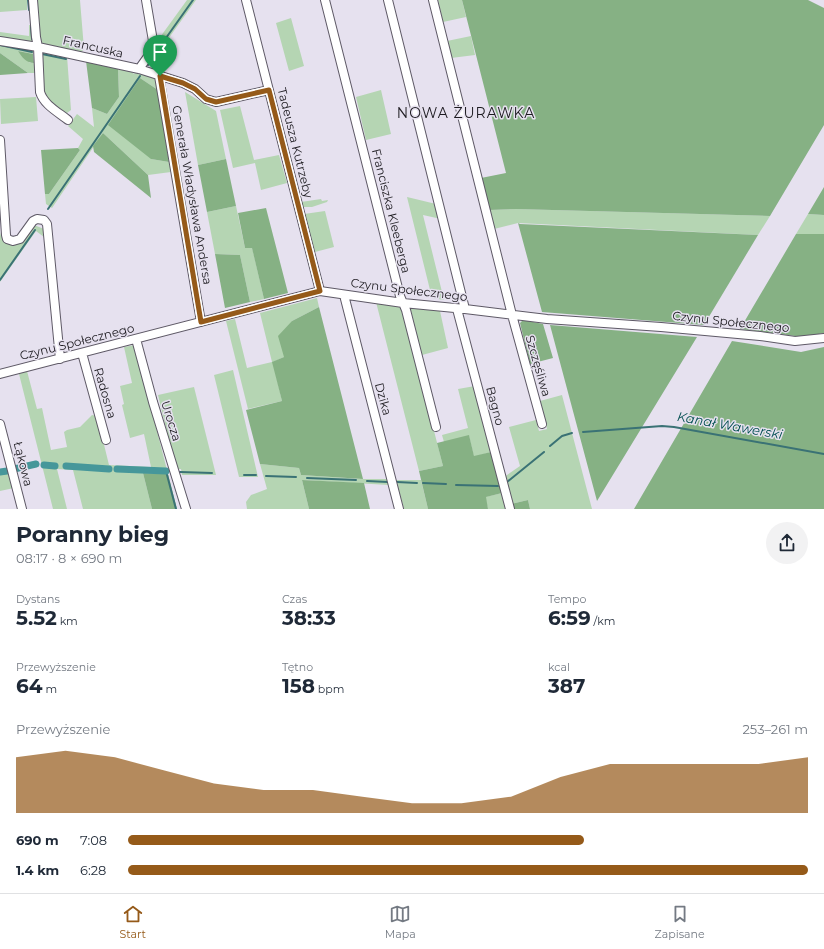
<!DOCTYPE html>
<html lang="pl">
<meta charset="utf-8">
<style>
body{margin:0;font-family:Montserrat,sans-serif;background:#f2f2f3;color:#1f2937;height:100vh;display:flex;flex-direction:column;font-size:15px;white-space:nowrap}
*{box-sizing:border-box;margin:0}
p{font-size:13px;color:#747a83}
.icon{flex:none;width:22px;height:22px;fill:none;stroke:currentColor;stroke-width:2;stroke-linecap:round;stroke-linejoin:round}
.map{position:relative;height:509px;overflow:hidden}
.sheet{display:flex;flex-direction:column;background:#fff;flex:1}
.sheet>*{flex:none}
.pin{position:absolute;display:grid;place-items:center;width:34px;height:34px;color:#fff;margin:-41px -17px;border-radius:50% 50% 50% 0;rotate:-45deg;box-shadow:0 0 4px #0007}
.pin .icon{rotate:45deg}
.round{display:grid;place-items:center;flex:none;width:42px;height:42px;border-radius:21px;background:#f2f2f3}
.headline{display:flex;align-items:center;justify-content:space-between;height:68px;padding:0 16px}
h1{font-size:22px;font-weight:700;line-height:30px}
.figures{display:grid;grid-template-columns:repeat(3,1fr);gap:6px;height:68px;padding:4px 16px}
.figures div{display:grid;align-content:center}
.figures b{font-size:20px;font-weight:700}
.figures small{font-size:11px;font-weight:400}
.figures p{font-size:11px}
.chart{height:112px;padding:8px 16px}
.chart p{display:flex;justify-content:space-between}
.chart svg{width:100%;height:72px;margin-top:4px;fill:#955a19;opacity:.7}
ul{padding:0 16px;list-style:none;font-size:13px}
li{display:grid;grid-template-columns:64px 48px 1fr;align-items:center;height:30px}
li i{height:10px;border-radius:5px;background:#955a19}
.tab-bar{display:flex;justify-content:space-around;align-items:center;height:56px;border-top:1px solid #e0e1e3;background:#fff;font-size:11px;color:#747a83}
.tab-bar a{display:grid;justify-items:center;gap:2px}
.tab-bar .selected{color:#955a19}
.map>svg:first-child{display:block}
</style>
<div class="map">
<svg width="824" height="509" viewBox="0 0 824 509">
<rect width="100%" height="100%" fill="#e6e1ef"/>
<path fill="#b5d5b3" d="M0 0H27V10L0 12Z
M37 0H80L84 49 81 53 44 45 39 42Z
M187 0H196L161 49 158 40Z
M438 0H462L466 17 443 22Z
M291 18 304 66 289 71 276 23Z
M29 25H33L34 40 30 43 0 38V32L29 36Z
M471 36 475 55 451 58 447 41Z
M0 42 34 49 33 54 18 51 30 63H34L35 73H28L0 53Z
M43 51 67 56 71 110 67 113 61 112 44 96 41 52Z
M118 68 131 71 134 74 136 71 156 78 158 90 140 78 151 159 169 162 171 172 148 175 103 133 52 208 46 204 45 194H49L80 150 78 148 83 139 68 126 77 114 94 127 92 108 107 114 119 97Z
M381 90 391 134 366 140 356 97Z
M185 92 216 111 226 159 198 165Z
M36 97 38 121 1 124 0 99Z
M240 106 254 160 279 155 287 183 261 190 255 163 233 168 220 110Z
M407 197 436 204 441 219 423 215 444 300 432 298Z
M321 199 322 201 328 200 327 202 312 207H302L301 202Z
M236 206 245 248 252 247 264 299 250 302 240 255 215 254 207 212Z
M516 209 770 216 758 235 518 223 494 229 489 210Z
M325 211 334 247 315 252 304 214Z
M808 214 824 215V234H796Z
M34 225 44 229V237L36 231 0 282V232L1 236 7 243Z
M317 298 319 307 292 321 284 357 273 362 282 401 248 409 226 321 235 319 247 368 272 362 260 313Z
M376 302 402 306 443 466 419 471Z
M410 307 440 311 448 348 422 355Z
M135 345 168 474 143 473 152 509H83L73 470 57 469 67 509H53L19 374 27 371 37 409 42 408 51 450 67 447 64 432 67 430 80 427 92 415 97 416 109 465 151 467 144 434 130 438 122 405 124 404 120 386 132 383 124 347Z
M233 370 258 477H239L214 375Z
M475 386 491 452 474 457 469 436 444 442 442 435 468 428 458 389Z
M194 387 216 475H182L181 469H176L158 395Z
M562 395 592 509H530L528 500 511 504 504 477 520 466 509 427 536 420 539 431 547 429 540 401Z
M260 464 299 468 301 475 363 479H388L389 485 302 480 309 509H247L246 502 251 495 267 489Z
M9 468 14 488 0 491V470Z
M396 480H421L428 509H404Z
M502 493 506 509H488L485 497Z"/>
<path fill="#86b184" d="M462 0H808L824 8V125L770 216 516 209 489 210 481 178 506 173Z
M18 51 33 54 34 63C26 63 22 57 18 51Z
M0 53 28 73 0 75Z
M86 61 118 68 119 97 107 114 92 108Z
M140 78 158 90 169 162 151 159 108 125Z
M103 133 148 175 151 198 94 152 93 146Z
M78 148 80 150 49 194H45L41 150Z
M226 159 236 206 207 212 198 165Z
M824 187V215L808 214Z
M266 208 288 293 264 299 252 248H245L238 213Z
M518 223 520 224 758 235 704 325 542 312Z
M796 234H824V333L803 337 740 329Z
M215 254 240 255 250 302 225 308Z
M319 307 363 479 301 475 299 468 260 464 246 410 282 401 272 362 284 357 278 336 292 321Z
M523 320 543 324 553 358 530 364 520 323Z
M550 325 697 337 597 501Z
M732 341 801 352 824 347V509H634Z
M469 435 474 456 491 452 502 493 486 497 488 509H428L419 471 443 466 437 443Z
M143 473 168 474 177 509H152Z
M302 480 364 483 370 509H309Z
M528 500 530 509H512L511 504Z"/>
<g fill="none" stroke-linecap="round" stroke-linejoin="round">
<path stroke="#3a7275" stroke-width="2" d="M28 0 29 10
M31 27 32 39
M0 45 32 52
M161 45 193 0
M42 54 66 59
M148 65 152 58
M48 209 140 76
M0 280 35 230
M583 432 662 426 674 427 824 454
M550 446 562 436 572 433
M169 471H166L176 509
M180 472 212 473
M244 475H256
M266 476 296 477
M307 478 356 480
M367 481 388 482
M397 482 417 483
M507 482 544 452
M423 483 446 484
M456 485 498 486"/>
<path stroke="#46979a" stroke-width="7" d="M44 465 55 466
M66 466 109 469
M14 469 36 464
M117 469 166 471
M0 472 7 471"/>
<g stroke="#5e5966" stroke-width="10">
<path id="street" d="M33 0 36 37 38 47 40 92C44 105 58 112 68 120
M146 0 201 322
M246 0 320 291
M325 0 400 296 406 310 436 427
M388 0 465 309
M433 0 512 315 542 424
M0 41 38 47 139 69 183 83 195 89 206 99 216 102 269 90
M139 69 154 48
M0 140 6 235 7 239 13 241 20 239 33 221 37 219 44 220 47 224 60 359
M344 295 399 509
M457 309 510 509
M136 339 153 402 186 509
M82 353 106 440
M0 374 320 291 403 303 465 309 547 319 661 327 760 336 795 341 824 338
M0 424 22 509"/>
</g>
<use href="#street" stroke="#fff" stroke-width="8"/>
</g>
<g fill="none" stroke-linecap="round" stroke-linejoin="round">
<g stroke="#fff" stroke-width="8">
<path id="route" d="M160 76 183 83 195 89 206 99 216 102 269 90 320 291 201 322Z"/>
</g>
<use href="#route" stroke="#955a19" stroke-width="5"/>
</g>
<g text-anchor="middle" stroke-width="3" stroke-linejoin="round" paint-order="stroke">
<g font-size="12" fill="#1d1b20" stroke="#e6e1ef">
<text transform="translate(93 47) rotate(13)" y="4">Francuska</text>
<text transform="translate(295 143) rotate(76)" y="4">Tadeusza Kutrzeby</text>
<text transform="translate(192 195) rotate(80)" y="4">Generała Władysława Andersa</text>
<text transform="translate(391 211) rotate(76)" y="4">Franciszka Kleeberga</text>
<text transform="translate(409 290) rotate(7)" y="4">Czynu Społecznego</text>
<text transform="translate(731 322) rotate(6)" y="4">Czynu Społecznego</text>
<text transform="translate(77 342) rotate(-14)" y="4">Czynu Społecznego</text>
<text transform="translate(538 366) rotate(74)" y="4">Szczęśliwa</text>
<text transform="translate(105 393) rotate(74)" y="4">Radosna</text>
<text transform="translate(383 399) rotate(75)" y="4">Dzika</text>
<text transform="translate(495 406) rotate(75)" y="4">Bagno</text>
<text transform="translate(171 421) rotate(73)" y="4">Urocza</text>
<text transform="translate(23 464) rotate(76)" y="4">Łąkowa</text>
</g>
<g font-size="13" font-style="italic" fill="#004e50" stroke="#e6e1ef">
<text transform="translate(730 425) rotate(10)" y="5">Kanał Wawerski</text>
</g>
<g font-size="14" letter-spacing="1" fill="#1d1b20" stroke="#e6e1ef">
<text x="466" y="118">NOWA ŻURAWKA</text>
</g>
</g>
</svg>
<div class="pin" style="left:160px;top:76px;background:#1e9e55"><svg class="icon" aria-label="arrive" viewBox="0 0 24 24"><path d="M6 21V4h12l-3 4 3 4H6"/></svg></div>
</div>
<section class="sheet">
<div class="headline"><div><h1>Poranny bieg</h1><p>08:17 · 8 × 690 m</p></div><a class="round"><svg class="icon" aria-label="share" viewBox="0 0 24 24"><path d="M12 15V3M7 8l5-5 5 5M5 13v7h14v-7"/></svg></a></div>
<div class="figures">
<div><p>Dystans</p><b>5.52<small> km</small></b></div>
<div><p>Czas</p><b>38:33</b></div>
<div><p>Tempo</p><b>6:59<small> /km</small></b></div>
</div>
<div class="figures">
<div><p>Przewyższenie</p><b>64<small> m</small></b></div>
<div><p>Tętno</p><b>158<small> bpm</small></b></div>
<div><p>kcal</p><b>387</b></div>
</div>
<div class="chart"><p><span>Przewyższenie</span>253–261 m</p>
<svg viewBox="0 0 160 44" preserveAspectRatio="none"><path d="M0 44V10L10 6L20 10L30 18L40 26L50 30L60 30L70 34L80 38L90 38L100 34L110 22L120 14L130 14L140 14L150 14L160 10V44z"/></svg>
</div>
<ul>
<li><b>690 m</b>7:08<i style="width:67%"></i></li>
<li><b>1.4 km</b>6:28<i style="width:100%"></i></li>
</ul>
</section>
<nav class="tab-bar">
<a class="selected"><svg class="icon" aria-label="home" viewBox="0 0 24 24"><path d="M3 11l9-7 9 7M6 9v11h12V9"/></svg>Start</a>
<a><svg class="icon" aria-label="map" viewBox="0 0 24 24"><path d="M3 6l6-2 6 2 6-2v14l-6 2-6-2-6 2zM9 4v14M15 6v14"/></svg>Mapa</a>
<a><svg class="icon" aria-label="saved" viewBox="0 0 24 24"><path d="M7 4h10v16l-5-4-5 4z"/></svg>Zapisane</a>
</nav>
